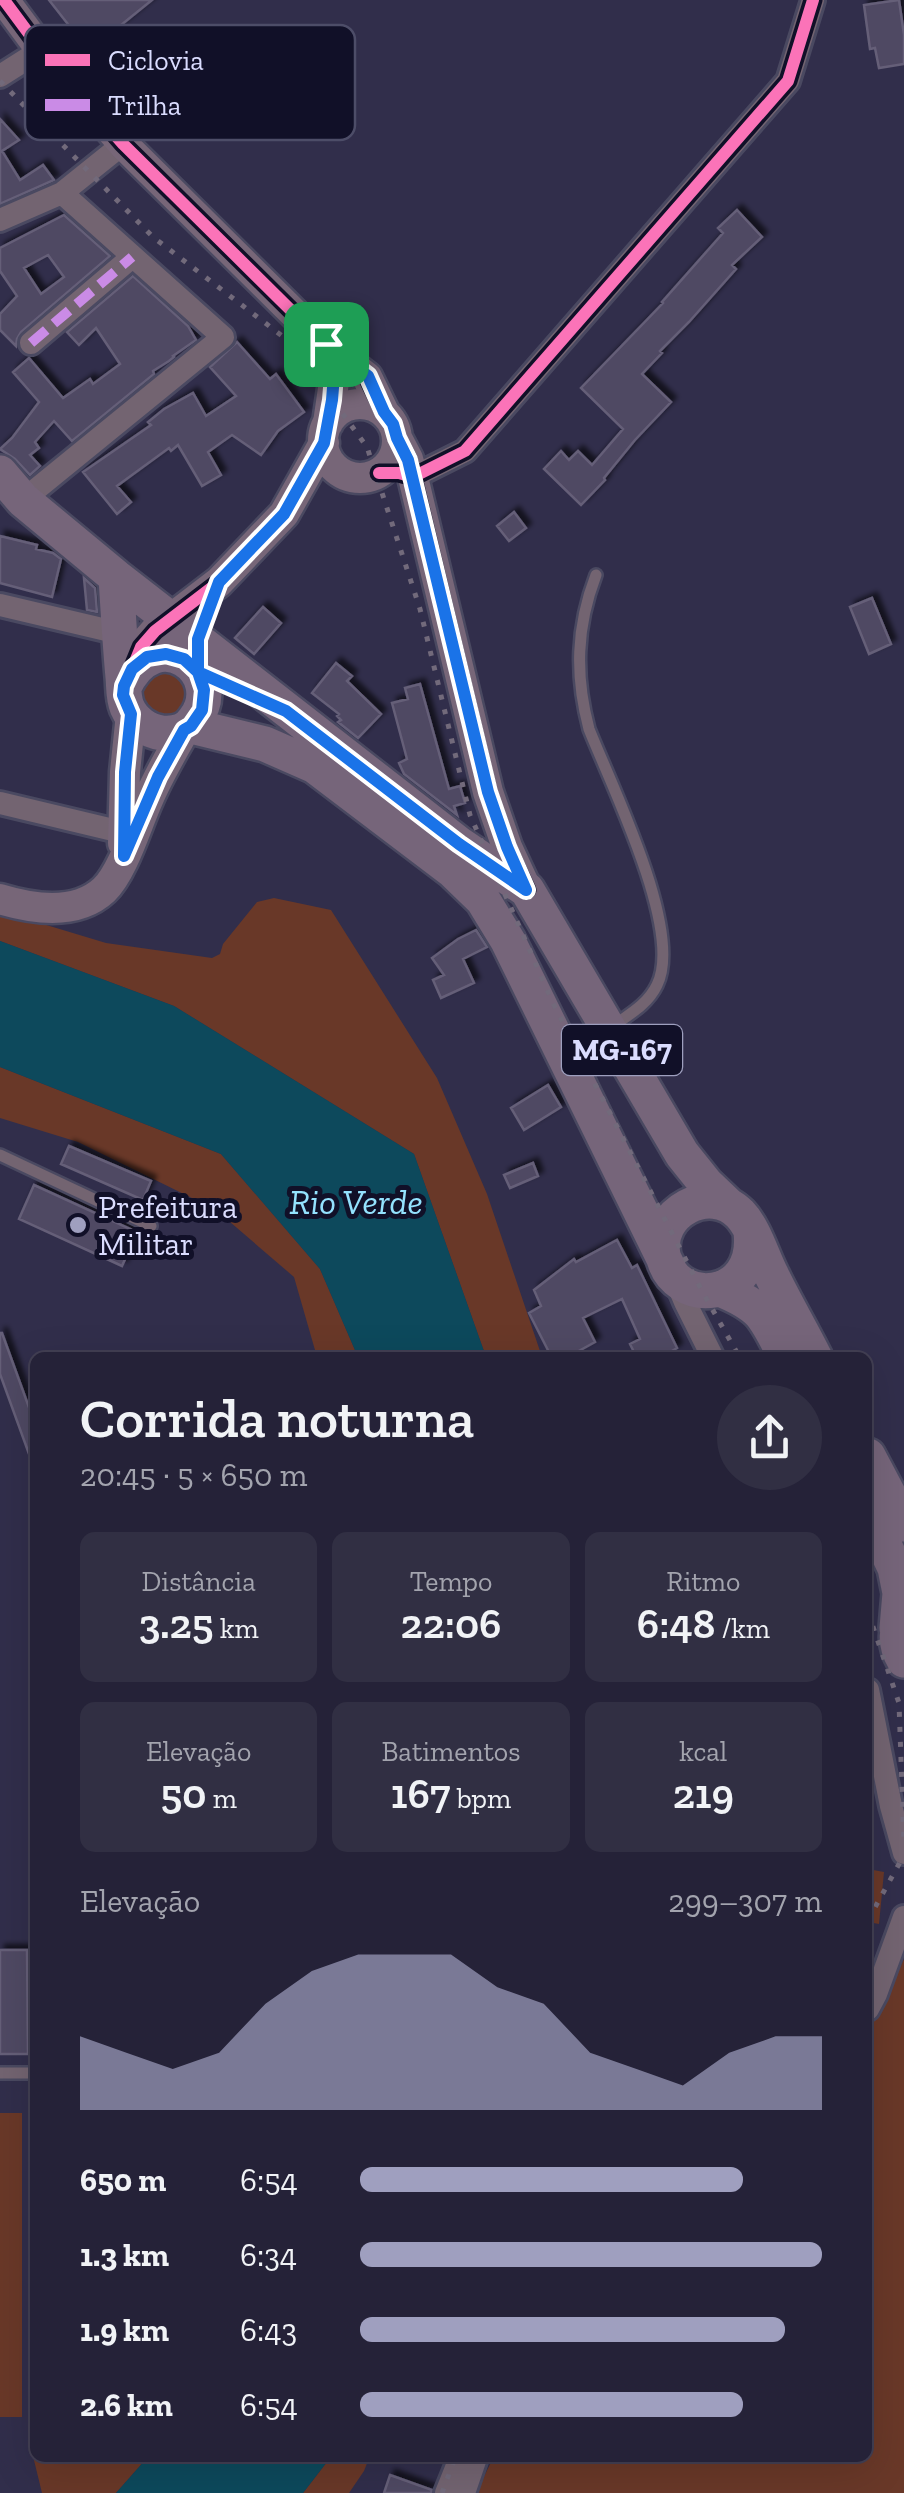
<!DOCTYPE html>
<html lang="pt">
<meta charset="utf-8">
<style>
body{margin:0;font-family:"Zilla Slab",serif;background:#312f43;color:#f1f3f6;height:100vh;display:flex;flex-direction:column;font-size:38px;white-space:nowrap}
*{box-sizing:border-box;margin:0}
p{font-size:32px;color:#a3a4ae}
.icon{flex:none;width:55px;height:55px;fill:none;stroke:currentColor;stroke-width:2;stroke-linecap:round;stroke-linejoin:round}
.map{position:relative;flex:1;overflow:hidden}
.drawer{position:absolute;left:30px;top:1352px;width:842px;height:1110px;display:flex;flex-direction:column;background:#252238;border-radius:15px;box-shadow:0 10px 40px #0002,0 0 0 2px #423f53}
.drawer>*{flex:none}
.pin{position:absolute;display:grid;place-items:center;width:85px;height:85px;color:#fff;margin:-42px;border-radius:20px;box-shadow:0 5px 15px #0006}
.round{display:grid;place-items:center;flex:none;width:105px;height:105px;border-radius:52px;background:#312f43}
.overview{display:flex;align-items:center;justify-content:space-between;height:170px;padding:0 50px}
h1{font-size:55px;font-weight:600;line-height:75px}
.metrics{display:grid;grid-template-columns:repeat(3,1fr);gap:15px;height:170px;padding:10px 50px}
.metrics div{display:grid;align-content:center;border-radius:15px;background:#312f43;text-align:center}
.metrics b{font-size:42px;font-weight:600}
.metrics small{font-size:28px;font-weight:400}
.metrics p{font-size:28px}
.chart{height:280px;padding:20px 50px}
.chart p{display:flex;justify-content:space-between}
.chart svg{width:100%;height:180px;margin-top:10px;fill:#9f9fbf;opacity:.7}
ul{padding:0 50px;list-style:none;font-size:32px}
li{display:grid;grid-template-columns:160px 120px 1fr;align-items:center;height:75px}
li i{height:25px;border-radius:12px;background:#9f9fbf}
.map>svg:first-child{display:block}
</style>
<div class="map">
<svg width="904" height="2493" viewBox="0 0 904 2493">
<defs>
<filter id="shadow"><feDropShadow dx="5" dy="-5" stdDeviation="2.5" flood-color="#0009"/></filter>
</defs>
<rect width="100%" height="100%" fill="#312e4b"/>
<path fill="#693828" d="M173 665 191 692 179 714 163 719 141 707 138 682Z
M274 898 331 910 437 1078 487 1194 542 1357H486L414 1154 174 1006 0 941V911L106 943 212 958 220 954 223 944 257 902Z
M0 1067 221 1154 320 1269 358 1357H317L294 1277 209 1204 200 1202 78 1142 0 1118Z
M868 1869 884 1872 879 1924 868 1922Z
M904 1959V2493H476L493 2458H868V2025L881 2007Z
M0 2113H22V2417H0Z
M35 2448V2458H147L116 2493H42L32 2452Z
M330 2458H369L364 2471 349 2493H303Z"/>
<path fill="#0d495c" d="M0 941 174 1006 414 1154 486 1357H358L320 1269 221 1154 0 1067Z
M147 2458H330L303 2493H116Z"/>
<path fill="#504863" stroke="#655f78" stroke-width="2.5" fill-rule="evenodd" filter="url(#shadow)" d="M49 0H152L89 51Z
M899 0 904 35V64L879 68 875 48 870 49 864 5Z
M0 119 19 140 2 151 20 180 43 165 54 180 0 204Z
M737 210 762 237 732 265 736 269 689 322 660 351 662 353 642 374 671 402 635 440 604 478 605 480 581 505 544 469 561 451 569 460 578 451 592 465 623 429 581 388 663 303 662 302 723 233 718 228Z
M64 215 110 256 21 332 17 339 16 346 0 330V314L17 296 0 271V248ZM48 255 64 277 41 294 24 268Z
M133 276 188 326 196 340 173 356 174 357 169 361 153 371 154 374 72 441 54 421 35 442 39 448 30 455 40 466 30 475 15 459 0 449 12 438 39 402 13 372 29 358 63 398 90 379 93 384 120 364 96 328 79 345 67 332Z
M237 342 270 379 276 374 304 412 278 431 261 455 232 435 208 452 221 475 202 486 178 445 171 451 169 448 117 486 131 502 117 514 83 472 151 425 148 422 164 409 193 393 206 416 236 396 210 367Z
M514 512 526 528 509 541 497 526Z
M0 536 37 545 36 549 53 553 61 559 52 597 0 583Z
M84 578 95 588 97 612 87 610Z
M872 598 891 644 869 654 850 607Z
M263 607 281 623 254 654 235 638Z
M336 663 352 676 347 681 381 714 358 738 338 722 341 720 337 716 339 714 312 693Z
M420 684 449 789 460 786 465 803 454 806 457 815 404 774 399 763 407 759 392 703 408 699 405 688Z
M476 930 487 947 463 959 474 983 441 998 433 980 444 975 432 958 458 939Z
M548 1085 561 1107 524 1130 511 1108Z
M69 1146 151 1181 143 1200 61 1164Z
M533 1163 538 1176 510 1188 504 1175Z
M34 1185 137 1232 122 1266 19 1219Z
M617 1240 632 1268 637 1265 677 1348 660 1358H637L630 1344 640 1339 622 1299 583 1318 595 1342 566 1358H552L529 1313 541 1306 534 1290 574 1259 576 1262Z
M0 1333H2L35 1424V1464L33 1465 0 1374Z
M0 1950H27L28 2054H0Z
M390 2475 432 2490 431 2493H384Z"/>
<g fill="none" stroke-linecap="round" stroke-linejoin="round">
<g stroke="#4a4961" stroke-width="16">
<path id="lane" d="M596 575C576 627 575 676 589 729 611 785 684 931 657 985 648 1004 630 1014 613 1026
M0 1155 151 1226
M0 2073H35"/>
</g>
<g stroke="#4a4961" stroke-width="28">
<path id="street" d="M0 76 41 50
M0 220 62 193 123 144
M31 343 132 257
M413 477 465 451 788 81 813 0
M23 500 223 337 62 193
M0 605 119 633
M0 803 134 835
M674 1276 685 1302 713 1358
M868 1690 891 1806 904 1853
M868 2009 876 1994 904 1917
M446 2493 460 2458
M464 2493 476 2458"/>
</g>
<g stroke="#4a4961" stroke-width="35">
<path id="secondary" d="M4 0 41 50 123 144 326 345 367 377 384 412
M326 345 335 375 328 423
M323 441a37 37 0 1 1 74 0a37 37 0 1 1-74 0Z
M397 438 408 459 413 477 488 792 507 847 527 890
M132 669 141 647 155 631 219 582 284 514 324 443
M123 843 125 772 131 714
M0 899C33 909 76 916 104 890 123 872 137 824 148 800 158 776 172 753 184 731"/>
</g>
<g stroke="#4a4961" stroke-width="40">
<path id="primary" d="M0 473 23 500 116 577 459 844 527 890 682 1154 706 1184 727 1204
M116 577C118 610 120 644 123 677 124 687 123 697 127 707 133 721 147 731 162 733 177 734 187 731 195 719 229 673 156 618 124 687
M191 726 265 744 315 766 452 870 483 900 508 941 669 1269
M751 1232C759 1302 674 1309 663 1255 655 1212 710 1183 740 1214 755 1230 762 1257 772 1276 785 1303 801 1330 815 1358
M720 1289C764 1307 765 1317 786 1358
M868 1456 904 1524
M868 1511 895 1568 900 1593 897 1628
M904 1612C896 1630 894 1643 904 1660"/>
</g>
<use href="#lane" stroke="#736471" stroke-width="11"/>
<use href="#street" stroke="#736471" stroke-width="22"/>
<use href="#secondary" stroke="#776678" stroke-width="30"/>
<use href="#primary" stroke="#76657a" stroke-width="35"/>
<path stroke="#726a7b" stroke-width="5" stroke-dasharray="5 10" stroke-linecap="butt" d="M0 81 153 237 290 342 367 447 420 609 470 815 553 1003 702 1291 740 1358
M868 1612 899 1703 904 1844
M868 1920 904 1855
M442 2493 455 2458"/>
<path stroke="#ca8be6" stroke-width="10" stroke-dasharray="20 10" stroke-linecap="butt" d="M31 343 132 257"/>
<g stroke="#111028" stroke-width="19">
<path id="cycleway" d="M4 0 41 50 123 144 326 345 367 377 384 412
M397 438 408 459 413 477 488 792 507 847 527 890
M379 473H399L413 477 465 451 788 81 813 0
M132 669 141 647 155 631 219 582 284 514 324 443"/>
</g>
<use href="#cycleway" stroke="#fb73b8" stroke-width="12"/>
</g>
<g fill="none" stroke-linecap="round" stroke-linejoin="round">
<g stroke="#fff" stroke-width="20">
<path id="route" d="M326 344 334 375 332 400 324 443 284 514 219 582 198 639V672L204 690 202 710 191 726 184 730 158 777 124 856 125 772 131 714 123 695 124 686 132 669 147 657 166 654 184 659 198 672 286 711 459 844 526 890 507 847 488 792 408 460 397 438 393 424 384 412 368 376 326 344"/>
</g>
<use href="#route" stroke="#1a73e8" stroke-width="12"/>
</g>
<circle fill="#9f9fbf" stroke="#111028" stroke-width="4" cx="78" cy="1225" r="10"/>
<g text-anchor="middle" stroke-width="10" stroke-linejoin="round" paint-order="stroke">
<rect fill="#111028" stroke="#9e9fbe" stroke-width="2.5" x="562" y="1025" width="120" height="50" rx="8"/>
<g font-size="30" font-weight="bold" fill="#dadcfe">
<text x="622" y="1060">MG-167</text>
</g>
<g font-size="32" fill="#dadcfe" stroke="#111028" text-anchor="start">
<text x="98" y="1218">Prefeitura<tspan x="98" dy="37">Militar</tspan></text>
</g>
<g font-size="35" font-style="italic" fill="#94e2fe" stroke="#111028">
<text x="356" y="1214">Rio Verde</text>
</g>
</g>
<rect x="25" y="25" width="330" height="115" rx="15" fill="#111028" stroke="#4d4d68" stroke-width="2.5"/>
<rect x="45" y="54" width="45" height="12" fill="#fb73b8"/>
<rect x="45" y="99" width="45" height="12" fill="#ca8be6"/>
<g font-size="28" fill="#dadcfe">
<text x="108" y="70">Ciclovia</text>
<text x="108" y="115">Trilha</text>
</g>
</svg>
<div class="pin" style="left:326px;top:344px;background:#1e9e55"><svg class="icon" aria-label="arrive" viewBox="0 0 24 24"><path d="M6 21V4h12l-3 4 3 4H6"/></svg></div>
<section class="drawer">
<div class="overview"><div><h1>Corrida noturna</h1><p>20:45 · 5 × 650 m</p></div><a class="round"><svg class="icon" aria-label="share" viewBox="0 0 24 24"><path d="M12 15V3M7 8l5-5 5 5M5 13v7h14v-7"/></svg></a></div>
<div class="metrics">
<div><p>Distância</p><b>3.25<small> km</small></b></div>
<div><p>Tempo</p><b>22:06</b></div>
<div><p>Ritmo</p><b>6:48<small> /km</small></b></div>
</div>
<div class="metrics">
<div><p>Elevação</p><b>50<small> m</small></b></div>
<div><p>Batimentos</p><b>167<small> bpm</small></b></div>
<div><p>kcal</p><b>219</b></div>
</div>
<div class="chart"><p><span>Elevação</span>299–307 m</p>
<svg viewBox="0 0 160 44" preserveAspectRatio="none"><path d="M0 44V26L10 30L20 34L30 30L40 18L50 10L60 6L70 6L80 6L90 14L100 18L110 30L120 34L130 38L140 30L150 26L160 26V44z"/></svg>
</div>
<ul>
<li><b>650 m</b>6:54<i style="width:83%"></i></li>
<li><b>1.3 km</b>6:34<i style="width:100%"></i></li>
<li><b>1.9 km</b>6:43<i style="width:92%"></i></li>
<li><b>2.6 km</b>6:54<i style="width:83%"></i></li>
</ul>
</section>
</div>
